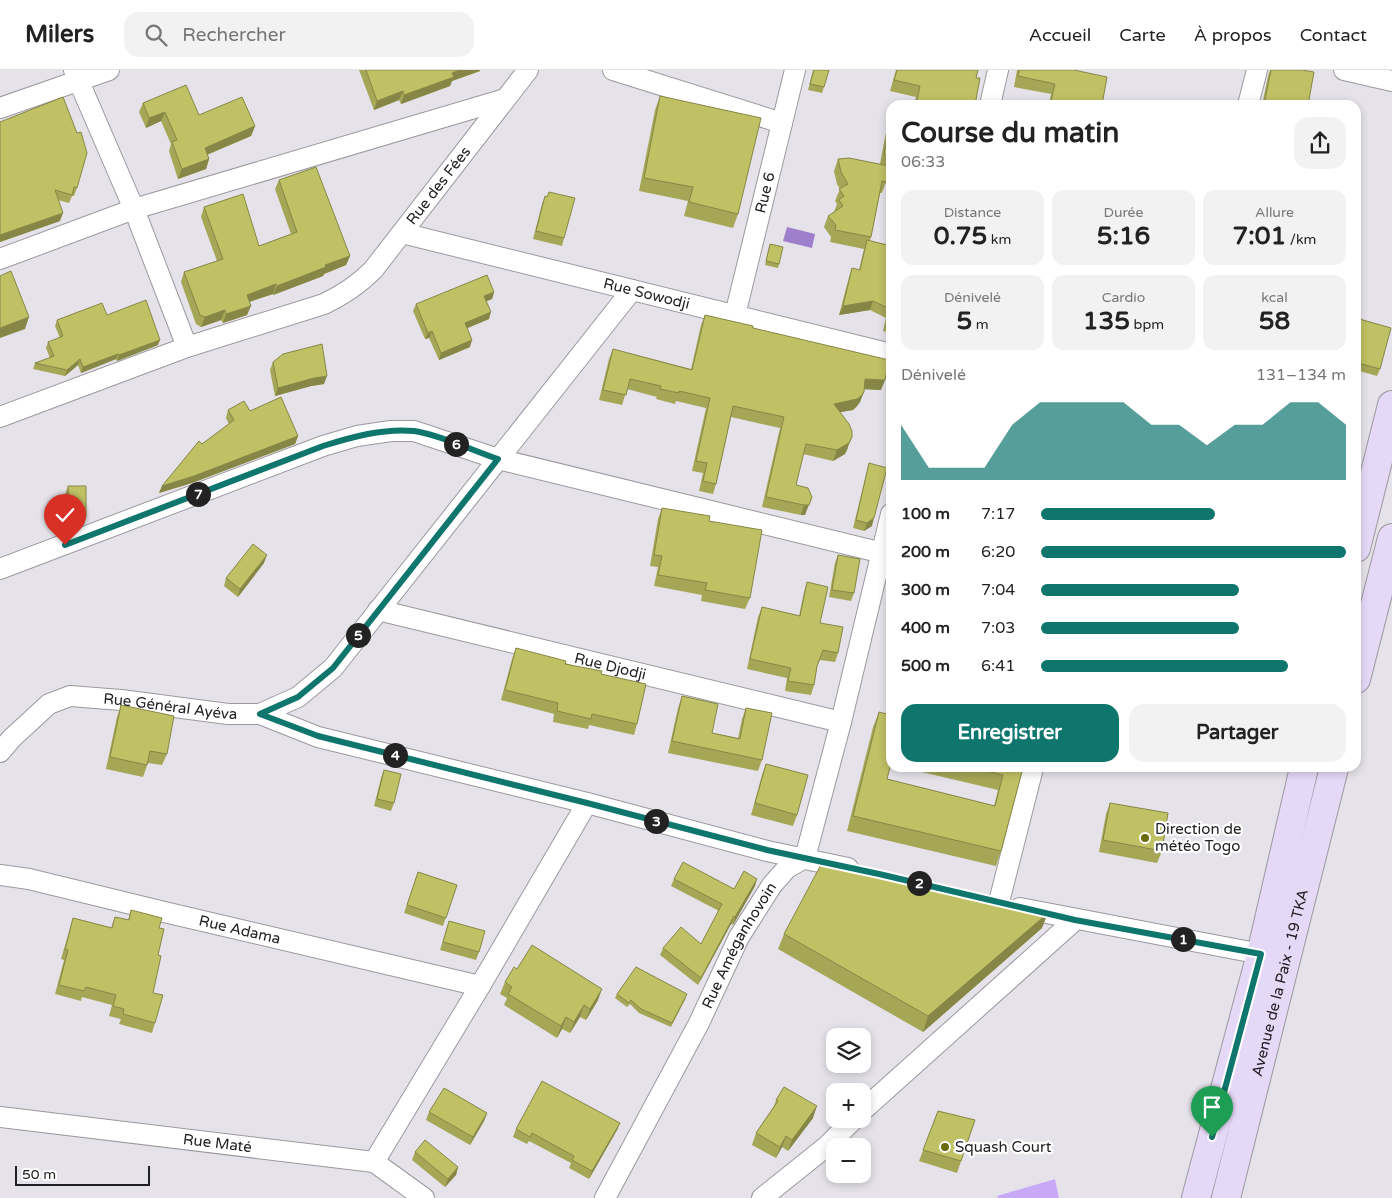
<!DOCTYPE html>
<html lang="fr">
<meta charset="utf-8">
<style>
body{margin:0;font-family:"Varela Round",sans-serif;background:#f2f2f2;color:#222;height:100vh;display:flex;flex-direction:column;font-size:19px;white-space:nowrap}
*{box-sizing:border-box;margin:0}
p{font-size:16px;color:#767676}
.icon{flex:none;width:28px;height:28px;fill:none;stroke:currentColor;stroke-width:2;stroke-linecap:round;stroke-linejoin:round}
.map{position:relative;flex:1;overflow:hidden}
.drawer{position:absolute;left:886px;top:30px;width:475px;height:672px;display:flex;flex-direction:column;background:#fff;border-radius:15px;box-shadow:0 2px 8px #0003}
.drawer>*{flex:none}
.tools{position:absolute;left:826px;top:958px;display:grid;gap:10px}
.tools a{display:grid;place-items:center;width:45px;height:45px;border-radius:10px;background:#fff;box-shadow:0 2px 8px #0003;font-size:25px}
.scale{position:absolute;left:15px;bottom:12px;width:135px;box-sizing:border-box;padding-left:5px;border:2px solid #212023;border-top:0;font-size:14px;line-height:18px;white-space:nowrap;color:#212023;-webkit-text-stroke:4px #fff;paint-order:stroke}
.pin{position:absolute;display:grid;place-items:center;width:42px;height:42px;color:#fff;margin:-51px -21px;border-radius:50% 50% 50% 0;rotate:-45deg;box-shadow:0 0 5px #0007}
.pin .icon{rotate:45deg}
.km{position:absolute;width:25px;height:25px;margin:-12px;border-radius:50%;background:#222;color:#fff;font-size:14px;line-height:25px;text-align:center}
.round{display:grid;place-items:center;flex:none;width:52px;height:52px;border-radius:15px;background:#f2f2f2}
.headline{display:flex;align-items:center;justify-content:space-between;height:85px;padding:0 15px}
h1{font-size:28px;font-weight:700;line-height:38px}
.figures{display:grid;grid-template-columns:repeat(3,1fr);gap:8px;height:85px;padding:5px 15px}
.figures div{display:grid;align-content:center;border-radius:12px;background:#f2f2f2;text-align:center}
.figures b{font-size:25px;font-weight:700}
.figures small{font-size:14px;font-weight:400}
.figures p{font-size:14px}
.chart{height:140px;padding:10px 15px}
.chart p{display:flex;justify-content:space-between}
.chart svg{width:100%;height:90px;margin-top:5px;fill:#0f766e;opacity:.7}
.action{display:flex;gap:10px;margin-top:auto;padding:10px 15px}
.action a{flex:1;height:58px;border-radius:15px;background:#0f766e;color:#fff;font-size:20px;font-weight:700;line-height:58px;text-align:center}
.action a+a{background:#f2f2f2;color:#222}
ul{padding:0 15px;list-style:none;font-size:16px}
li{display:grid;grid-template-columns:80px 60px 1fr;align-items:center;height:38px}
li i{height:12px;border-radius:6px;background:#0f766e}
header{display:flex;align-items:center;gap:30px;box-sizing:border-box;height:70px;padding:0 25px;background:#fff;border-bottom:1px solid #e0e0e0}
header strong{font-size:24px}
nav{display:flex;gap:28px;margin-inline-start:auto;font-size:18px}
.search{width:350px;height:45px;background:#f2f2f2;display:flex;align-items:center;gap:12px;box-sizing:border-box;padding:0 18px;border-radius:15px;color:#767676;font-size:19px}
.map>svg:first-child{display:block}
</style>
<header>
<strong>Milers</strong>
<div class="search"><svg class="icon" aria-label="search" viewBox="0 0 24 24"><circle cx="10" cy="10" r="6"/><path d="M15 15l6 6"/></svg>Rechercher</div>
<nav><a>Accueil</a><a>Carte</a><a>À propos</a><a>Contact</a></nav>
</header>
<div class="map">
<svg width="1392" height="1128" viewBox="0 0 1392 1128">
<rect width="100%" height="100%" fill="#e5e3e9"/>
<path fill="#c8a9f8" d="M1055 1109 1059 1128H998L997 1126Z"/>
<path fill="#9e7fcc" d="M787 157 815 164 812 178 783 171Z"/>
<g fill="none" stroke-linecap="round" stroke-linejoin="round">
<g stroke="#9b999f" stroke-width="22">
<g id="minor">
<path d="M74 0 134 139 187 277"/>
<path d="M613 0 782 53"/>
<path d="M1344 0 1392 11"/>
<path d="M990 35 998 0"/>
<path d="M1248 35 1257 0"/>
<path d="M0 38 109 0"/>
<path id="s1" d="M402 163 891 284"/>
<path d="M0 189 134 139 505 29"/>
<path id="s2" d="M735 245 795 0"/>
<path id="s3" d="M0 347 187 277 324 234C343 225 358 215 373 200L528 0"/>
<path d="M0 499 323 376 357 366 391 361H414L498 389 891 485"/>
<path id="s4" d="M378 540 841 652"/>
<path d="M260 644 298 627 333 598 632 220"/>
<path id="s5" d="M0 682 12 668 49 634 70 626 121 630 228 644H260L318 667 587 733 767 781 848 798"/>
<path id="s6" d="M0 805 29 809 160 841 480 916"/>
<path d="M999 832 1033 698"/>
<path d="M1020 838 1261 884"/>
<path d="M862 1041 1075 850"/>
<path id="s7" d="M0 1047 374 1092 424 1128"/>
<path d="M374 1092 480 916 587 733"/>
<path id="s8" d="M605 1128 699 953 739 867 772 815 787 798 805 788 841 652 891 444"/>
<path d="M762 1128 827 1076 854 1049"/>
</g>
</g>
<g stroke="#9b999f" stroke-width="30">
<g id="secondary">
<path d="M1356 478 1392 335"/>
<path d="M1356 609 1392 468"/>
<path d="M1196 1128 1261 884 1304 698"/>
<path id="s9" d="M1226 1128 1334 698"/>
</g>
</g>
<use href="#minor" stroke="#fff" stroke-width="20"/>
<use href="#secondary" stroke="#e6d9f8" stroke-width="28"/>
</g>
<path fill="#a5a656" d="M359 0H480V1L452 11 450 16 401 34 399 30 374 40Z
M813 0H829L822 23 808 20Z
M896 0H978L976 8 975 35H914L916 27 890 21Z
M1017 0H1074L1102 35H1049L1051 24 1014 17Z
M1270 0H1302L1308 35H1262L1268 6Z
M660 26 738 144 733 158 684 146 688 131 639 121 655 40Z
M143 33 199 45 255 56 251 66 207 85 209 89 206 99 178 109 169 81 171 74 161 51 146 58 139 42Z
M891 46V97H889L886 112 882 123H880L870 171 891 176V263L883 261 886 248 870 240 839 245 849 207 852 198 859 200 864 179 830 172 831 167 824 157 828 146 834 142 837 134 835 131 840 119 837 114 834 101 838 89 880 94 887 57Z
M0 52 77 118 74 126H72L69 133 58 130 60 151 0 172Z
M279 110 350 186 346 195 324 204 323 206 273 225V224L249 232 247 245 223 253 221 250 201 257 196 254 181 212 184 202 217 191 201 147 204 137 259 176 291 164 275 119Z
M549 122 564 168 562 176 533 169 542 134 545 126 547 127Z
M770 174 779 194 778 198 765 195Z
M494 222 492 229 486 231 489 249 467 258 470 277 439 290 429 268 425 269 413 241 416 234Z
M107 245 158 275 117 291 116 289 81 303 78 295 65 306 33 299 35 293 50 288 46 278 48 272 60 268 55 256 57 250Z
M705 245 753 258 881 320 864 319 860 332 857 336 853 340 840 342 848 378 845 384 833 391 803 384 796 415 808 418 805 445H801L762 437 780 358 731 347 716 414 713 424 699 421 703 403 692 401 706 338 676 331 675 334 656 329 657 327 627 319 622 335 599 330 609 289 613 279 691 299 701 255Z
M1356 248 1380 299 1377 306 1356 300Z
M273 292 324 314 311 316 275 326 270 300Z
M228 340 250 341 298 366 295 374 192 413 159 423 162 416 202 374 229 354 226 348Z
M869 393 872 456 864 461 853 458 867 401Z
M68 416 86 447 84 454 66 461 65 424Z
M662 438 709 451 750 528 745 539 701 531 702 525 654 516 658 497 650 496 658 449Z
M838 485 854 523 851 531 829 527 835 493Z
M264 493 238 527 224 516 226 508Z
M807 512 820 553 838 583 835 592 820 590 817 596 814 615 811 625 785 621 787 608 747 599 758 547 762 537 799 546 804 522Z
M516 578 601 604 637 654 634 665 589 655 588 659 553 652 554 644 501 630 512 589Z
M682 626 712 663 738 668 742 649 746 638 762 690 758 701 668 683 678 638Z
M121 635 167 684 162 695 148 693 143 707 106 699 117 647Z
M879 642 887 709 994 736 998 720 905 698H1023L1001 781 996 796 847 761 873 657Z
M766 694 797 745 793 756 751 745 762 705Z
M384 700 394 733 391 741 374 736 381 708Z
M1110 733 1162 781 1157 793 1099 782 1106 744Z
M418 802 457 815 443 856 404 843Z
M674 809 734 819 755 816 733 855 731 854 698 915 660 885 663 878 701 874 719 841 671 816Z
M131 840 159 858 158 885 153 923 155 953 152 963 119 954 121 949 109 946 112 935 82 927 81 931 55 924 64 890 61 889 70 858 73 848 111 858 115 847 128 850Z
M449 851 479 882 476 890 440 880Z
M1042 858 923 962 778 879 784 864Z
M517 899 598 930 586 950 580 947 570 963 562 959 557 968 504 935 507 928 500 924 505 912Z
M617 924 686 928 671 957 639 943 630 934 627 937 615 928Z
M776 1030 813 1048 788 1081 782 1077 776 1088 752 1075 756 1063 774 1036Z
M938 1041 975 1050 957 1103 919 1091Z
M429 1042 487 1043 484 1051 470 1075 426 1050Z
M620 1053 617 1060 589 1109 569 1098 571 1093 529 1071 527 1074 513 1067 516 1059Z
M415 1082 458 1097 456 1105 445 1117 412 1090Z"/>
<path fill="#868746" d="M460 0H480V1L452 11 450 16 401 34 404 25Z
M403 21 399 30 374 40 377 31Z
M165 42 161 51 146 58 149 48Z
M255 56 251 66 201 87 205 78Z
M209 89 206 99 178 109 182 99Z
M63 143 60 151 0 172V165Z
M350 186 346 195 324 204 323 206 273 225 277 216 325 195Z
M276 214 273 224 243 234 247 225Z
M494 222 492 229 482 233 484 226Z
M873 231 870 240 839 245 843 236Z
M251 236 247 245 223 253 226 244Z
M225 240 221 250 201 257 205 247Z
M491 242 489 249 463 260 465 253Z
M29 247 25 259 0 268V258Z
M432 261 429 268 425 269 428 263Z
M160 270 158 275 117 291 119 285Z
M472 270 470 277 439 290 441 283Z
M118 284 116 289 81 303 83 297Z
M80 289 78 295 65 306 67 300Z
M327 306 324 314 311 316 275 326 278 318 314 308Z
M865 309 885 310 881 320 861 319Z
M864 322 860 332 857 336 853 340 830 344 834 334Z
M298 366 295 374 192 413 159 423 162 416Z
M852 367 845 384 833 391 837 380Z
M812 427 805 445H801L804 435Z
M86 447 84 454 66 461 69 453Z
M874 448 872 456 864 461 867 453Z
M267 485 264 493 238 527 240 519Z
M757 809 755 816 733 855 735 847Z
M1048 843 1042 858 923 962 928 946Z
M734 846 731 854 698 915 701 908Z
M602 919 598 930 586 950 590 939Z
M584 935 580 947 570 963 574 952Z
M566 947 562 959 557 968 561 956Z
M817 1036 813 1048 788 1081 792 1070Z
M487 1043 484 1051 470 1075 473 1067Z
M620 1053 617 1060 589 1109 592 1101Z
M786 1066 782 1077 776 1088 780 1077Z
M458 1097 456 1105 445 1117 448 1109Z"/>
<path fill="#c0c164" stroke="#868746" d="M366 0H460L452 3 454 7 404 25 403 21 377 31Z
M814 0H829L824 17 810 14Z
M897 0H978L976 8H980L975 35H916L920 16 894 10Z
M1019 0H1074L1107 7 1102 35H1050L1055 14 1018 6Z
M1271 0H1302L1314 2 1308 35H1264Z
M186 15 199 45 242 27 255 56 205 78 209 89 182 99 172 72 177 70 165 42 149 48 143 33Z
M660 26 761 48 738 144 689 132 693 117 644 108Z
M63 27 77 63 81 62 87 83 77 118 74 117 72 125 55 120 63 143 0 165V52Z
M891 47V86L884 84Z
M849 88 889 96 886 112 882 111 871 167 835 160 836 155 828 146 843 136 839 130 844 126 839 119 848 114 841 102 838 89Z
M316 97 350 186 325 195 326 197 277 216 276 214 247 225 251 236 226 244 225 240 205 247 200 245 184 202 223 189 204 137 243 124 259 176 297 162 279 110Z
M549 122 575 128 564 168 536 161 545 126 547 127Z
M867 170 891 176V253L886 252 890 239 873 231 843 236 852 198 860 200Z
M770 174 783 177 779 194 766 191Z
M11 201 29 247 0 258V206Z
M487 205 494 222 484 226 491 242 465 253 472 270 441 283 432 261 428 263 416 234Z
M146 230 160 270 119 285 118 284 83 297 80 289 67 300 35 293 54 286 48 272 63 266 57 250 102 233 107 245Z
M705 245 753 256V258L889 290 885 310 865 309 864 322 861 326 857 329 834 334 849 354 852 361V367L849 373 837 380 806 374 796 415 808 418 812 427 809 435H804L766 427 784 347 733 336 716 414 703 411 707 393 696 391 710 328 679 321V323L660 319 661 316 630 309 626 325 603 320 613 279 692 300Z
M1356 248 1391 258 1380 299 1358 293 1356 300Z
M322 274 327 306 314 308 278 318 273 292 283 284Z
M281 327 298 366 194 406 162 416 199 371 202 374 234 350 228 340 244 331 250 341Z
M869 393 887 398 874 448 867 453 856 450Z
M68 416H86V447L69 453Z
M662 438 710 446 709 451 762 460 750 528 705 520 707 513 658 505 662 486 654 485Z
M253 474 267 485 240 519 226 508Z
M838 485 860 489 854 523 832 520Z
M807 512 828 517 820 553 843 557 838 583 823 580 817 596 814 615 788 611 791 598 750 589 762 537 800 546Z
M516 578 566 591 565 594 602 601 601 604 646 614 637 654 592 644 591 649 557 641 558 633 505 620Z
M682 626 718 634 712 663 740 669 746 638 772 643 762 690 672 671Z
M121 635 174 646 167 684 150 681 147 695 110 687Z
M879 642 891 645V693L887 709 995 736 1003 705 974 698H1023L1001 781 853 746Z
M766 694 808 705 797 745 755 733Z
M384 700 401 704 394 733 377 729Z
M1110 733 1168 743 1162 781 1103 770Z
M824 789 1048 843 928 946 784 864Z
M683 792 734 819 744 801 757 809 735 847 734 846 701 908 663 878 681 857 701 874 722 834 674 809Z
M418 802 457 815 446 848 407 835Z
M131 840 162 848 159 858 164 859 158 885 161 886 153 923 163 925 155 953 123 944 124 939 113 936 116 925 86 917 84 921 59 915 68 880H65L73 848 112 858 115 847 129 850Z
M449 851 485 861 479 882 443 872Z
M532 875 602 919 590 939 584 935 574 952 566 947 561 956 508 924 512 917 505 912 514 897 517 899Z
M636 897 687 924 672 953 641 939 631 930 629 933 617 924Z
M542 1011 620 1053 592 1101 572 1090 574 1086 532 1063 530 1067 516 1059Z
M784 1017 817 1036 792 1070 786 1066 780 1077 756 1063 778 1031 776 1030Z
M444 1018 487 1043 473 1067 429 1042Z
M938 1041 975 1050 961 1091 923 1080Z
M425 1070 458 1097 448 1109 415 1082Z"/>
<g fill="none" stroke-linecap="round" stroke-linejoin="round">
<g stroke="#fff" stroke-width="10">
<path id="route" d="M65 475 323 376C352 367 383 358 414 361 438 364 474 381 498 389L333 598 298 627 260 644 318 666 587 733 767 780 879 804 1075 850 1261 884 1212 1067"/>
</g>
<use href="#route" stroke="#0f766e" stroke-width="6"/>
</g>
<g fill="#6b6b09" stroke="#fff" stroke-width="2">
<circle cx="1145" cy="768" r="5"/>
<circle cx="945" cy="1077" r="5"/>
</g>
<g text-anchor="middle" stroke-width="4.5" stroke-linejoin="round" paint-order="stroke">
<g font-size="15" fill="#212023" stroke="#fff">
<text dy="5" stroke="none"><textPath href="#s3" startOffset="510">Rue des Fées</textPath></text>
<text dy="5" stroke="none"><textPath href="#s2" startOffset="126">Rue 6</textPath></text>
<text dy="5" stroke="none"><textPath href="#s1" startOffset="252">Rue Sowodji</textPath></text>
<text dy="5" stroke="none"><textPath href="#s4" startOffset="239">Rue Djodji</textPath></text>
<text dy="5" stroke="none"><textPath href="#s5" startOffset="192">Rue Général Ayéva</textPath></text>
<text dy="5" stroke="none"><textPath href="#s6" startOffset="246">Rue Adama</textPath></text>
<text dy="5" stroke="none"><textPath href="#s8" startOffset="286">Rue Améganhovoin</textPath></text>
<text dy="5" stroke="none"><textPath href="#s9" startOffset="222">Avenue de la Paix - 19 TKA</textPath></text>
<text dy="5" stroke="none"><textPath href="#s7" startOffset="219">Rue Maté</textPath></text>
</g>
<g font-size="15" fill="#212023" stroke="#fff" text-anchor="start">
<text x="1155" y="764">Direction de<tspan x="1155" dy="17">météo Togo</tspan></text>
<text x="955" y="1082">Squash Court</text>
</g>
</g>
</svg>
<div class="tools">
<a><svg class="icon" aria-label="layers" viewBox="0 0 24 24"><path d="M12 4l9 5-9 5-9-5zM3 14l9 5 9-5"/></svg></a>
<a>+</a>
<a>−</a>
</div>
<div class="scale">50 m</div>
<div class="pin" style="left:1212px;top:1067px;background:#1e9e55"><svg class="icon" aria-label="arrive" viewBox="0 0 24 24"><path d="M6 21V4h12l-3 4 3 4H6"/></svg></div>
<div class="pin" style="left:65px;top:475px;background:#d93025"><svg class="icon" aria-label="check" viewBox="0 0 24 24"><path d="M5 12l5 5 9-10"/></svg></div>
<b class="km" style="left:1183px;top:869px">1</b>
<b class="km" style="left:919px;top:813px">2</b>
<b class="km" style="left:656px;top:751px">3</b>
<b class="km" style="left:395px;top:685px">4</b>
<b class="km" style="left:358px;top:565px">5</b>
<b class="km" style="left:456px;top:374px">6</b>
<b class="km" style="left:198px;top:424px">7</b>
<section class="drawer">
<div class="headline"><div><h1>Course du matin</h1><p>06:33</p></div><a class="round"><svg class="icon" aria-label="share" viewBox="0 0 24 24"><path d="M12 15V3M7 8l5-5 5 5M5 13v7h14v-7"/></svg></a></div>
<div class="figures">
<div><p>Distance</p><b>0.75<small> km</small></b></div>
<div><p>Durée</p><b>5:16</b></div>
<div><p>Allure</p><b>7:01<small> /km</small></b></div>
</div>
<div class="figures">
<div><p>Dénivelé</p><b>5<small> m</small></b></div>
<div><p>Cardio</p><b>135<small> bpm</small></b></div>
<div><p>kcal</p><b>58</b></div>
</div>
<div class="chart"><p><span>Dénivelé</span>131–134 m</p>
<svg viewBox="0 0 160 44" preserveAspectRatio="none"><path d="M0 44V17L10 38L20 38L30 38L40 17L50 6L60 6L70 6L80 6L90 17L100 17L110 27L120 17L130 17L140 6L150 6L160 17V44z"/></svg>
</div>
<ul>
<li><b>100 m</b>7:17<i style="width:57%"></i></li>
<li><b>200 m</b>6:20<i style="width:100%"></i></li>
<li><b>300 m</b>7:04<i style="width:65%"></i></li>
<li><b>400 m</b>7:03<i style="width:65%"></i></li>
<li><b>500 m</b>6:41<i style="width:81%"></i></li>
</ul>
<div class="action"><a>Enregistrer</a><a>Partager</a></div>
</section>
</div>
